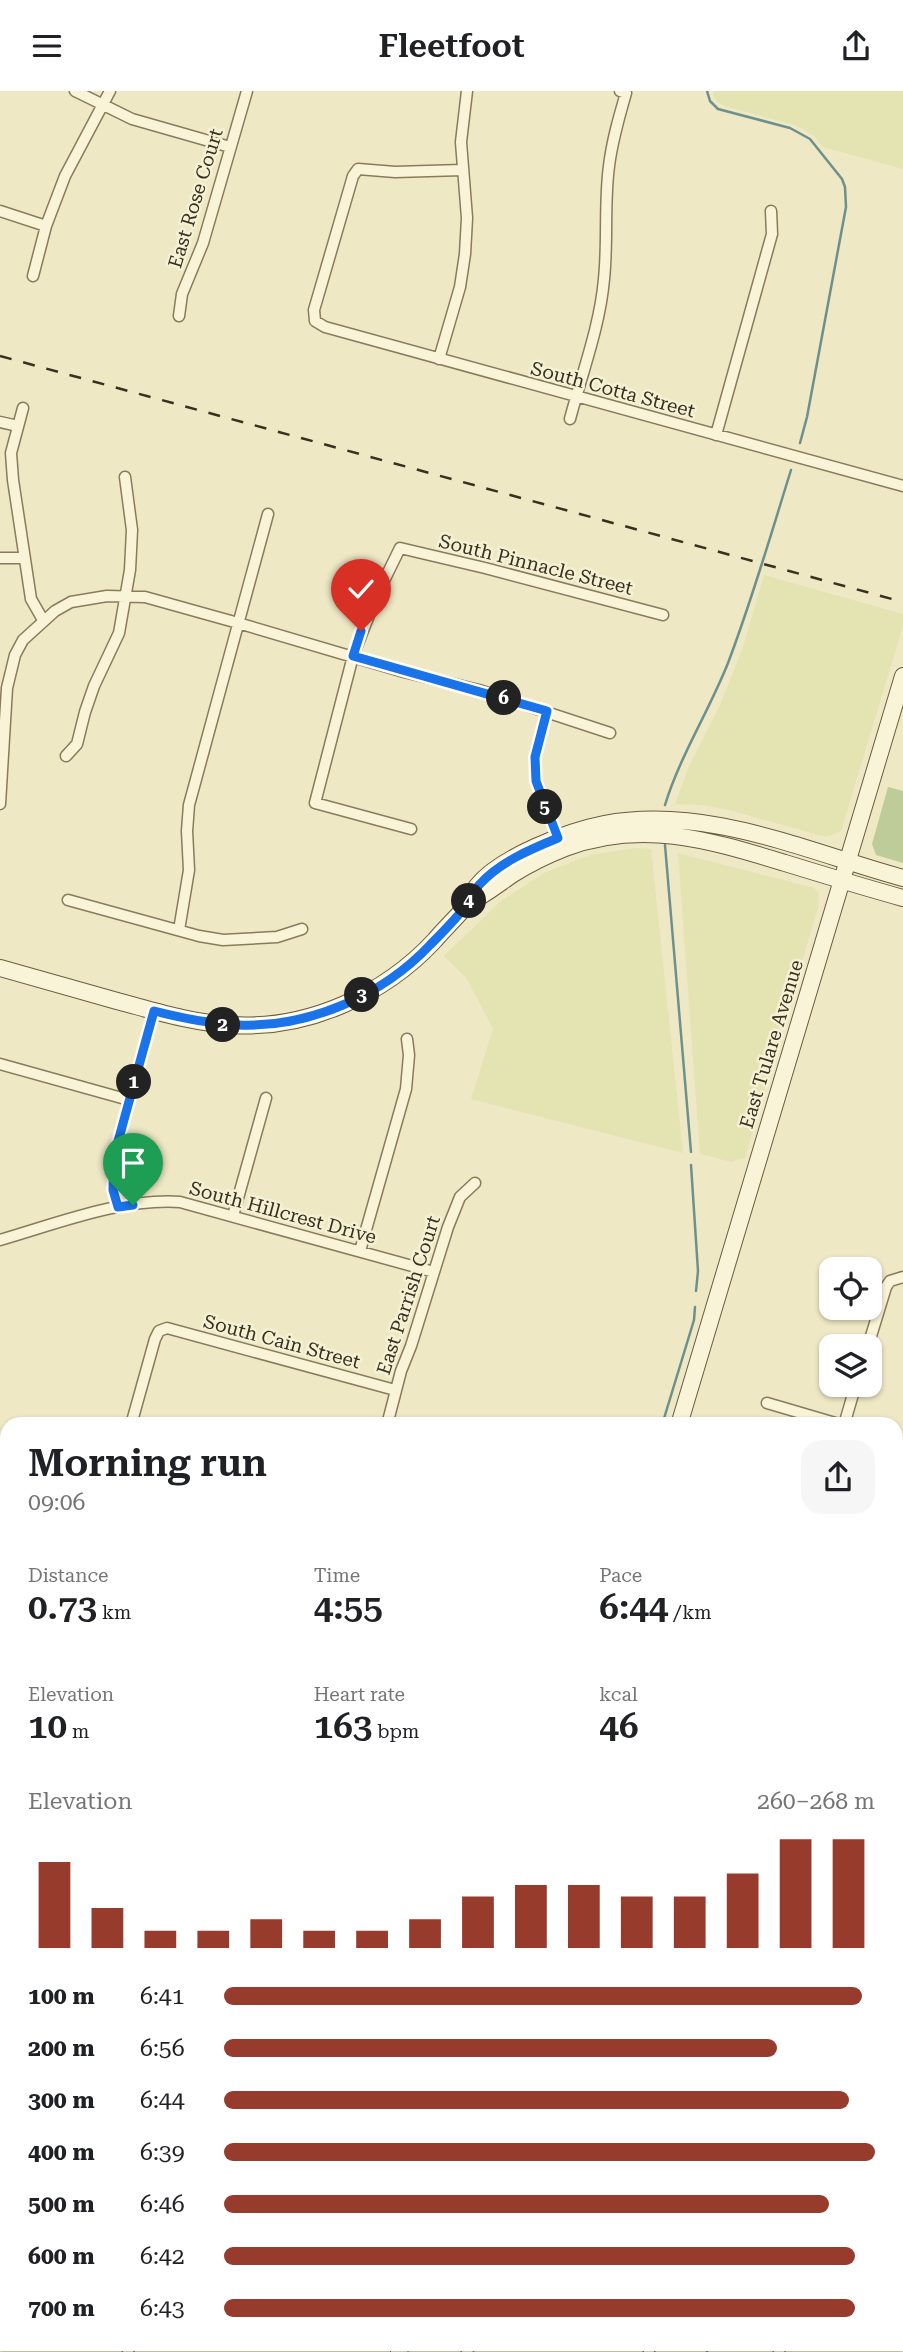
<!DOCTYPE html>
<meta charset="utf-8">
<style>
body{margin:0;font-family:"Roboto Serif",serif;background:#f6f6f6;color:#202124;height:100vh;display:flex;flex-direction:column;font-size:26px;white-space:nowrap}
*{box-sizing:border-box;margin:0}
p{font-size:23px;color:#757577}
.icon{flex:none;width:38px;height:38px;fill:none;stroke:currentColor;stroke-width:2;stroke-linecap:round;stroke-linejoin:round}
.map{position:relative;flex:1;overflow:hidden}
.panel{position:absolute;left:0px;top:1326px;width:903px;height:934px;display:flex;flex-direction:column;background:#fff;border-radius:21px 21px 0 0;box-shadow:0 2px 5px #0004}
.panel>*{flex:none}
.tools{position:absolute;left:819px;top:1166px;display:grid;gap:14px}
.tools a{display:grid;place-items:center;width:63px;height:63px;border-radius:14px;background:#fff;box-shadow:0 2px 5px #0004;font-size:35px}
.pin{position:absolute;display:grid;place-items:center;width:60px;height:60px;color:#fff;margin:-72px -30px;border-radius:50% 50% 50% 0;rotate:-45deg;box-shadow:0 0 7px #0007}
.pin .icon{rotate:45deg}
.km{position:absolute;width:35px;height:35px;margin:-18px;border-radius:50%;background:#222;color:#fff;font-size:19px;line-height:35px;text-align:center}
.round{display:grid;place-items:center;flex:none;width:74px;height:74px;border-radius:21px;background:#f6f6f6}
.headline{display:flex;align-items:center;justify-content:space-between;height:119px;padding:0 28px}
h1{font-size:38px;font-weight:600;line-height:52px}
.figures{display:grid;grid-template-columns:repeat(3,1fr);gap:10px;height:119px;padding:7px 28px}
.figures div{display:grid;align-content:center}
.figures b{font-size:35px;font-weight:600}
.figures small{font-size:19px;font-weight:400}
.figures p{font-size:19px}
.chart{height:196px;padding:14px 28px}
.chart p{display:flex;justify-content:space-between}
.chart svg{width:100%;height:126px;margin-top:7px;stroke:#973c2c;stroke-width:6}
ul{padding:0 28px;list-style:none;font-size:23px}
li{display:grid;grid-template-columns:112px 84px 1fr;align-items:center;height:52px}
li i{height:18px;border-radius:9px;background:#973c2c}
header{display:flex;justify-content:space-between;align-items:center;height:91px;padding:0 28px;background:#fff;font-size:32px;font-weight:600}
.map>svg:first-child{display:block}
</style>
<header><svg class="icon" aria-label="menu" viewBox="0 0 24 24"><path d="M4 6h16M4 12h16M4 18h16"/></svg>Fleetfoot<svg class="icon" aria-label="share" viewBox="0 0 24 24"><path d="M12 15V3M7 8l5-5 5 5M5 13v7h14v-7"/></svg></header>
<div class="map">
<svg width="903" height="2261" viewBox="0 0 903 2261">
<rect width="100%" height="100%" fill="#eee8c5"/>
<path fill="#e4e3b2" d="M714 0H903V78L823 56 814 45 795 34 727 16 717 11 713 4Z
M764 484 903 523V535L841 740 826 746 729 719 703 714 675 713 689 675 721 612 744 553Z
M636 757 651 758 683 1062 471 1008 493 938 467 888 444 865 501 810 544 782 590 764Z
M678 762 814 797 819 802 818 816 745 1067 731 1071 700 1063Z"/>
<path fill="#becc99" d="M888 696 903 700V772L876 764 872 753Z"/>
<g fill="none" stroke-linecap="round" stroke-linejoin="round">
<path stroke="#6d908d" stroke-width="2.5" d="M707 0 710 10 718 18 790 37 810 48 842 88 845 96 846 116 807 326 800 352
M665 714C680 665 709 620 728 572 752 509 771 443 791 379
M665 754 691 1061
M691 1074 698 1180 696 1200
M662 1334 694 1229 695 1216
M707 2261 709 2254"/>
<g stroke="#897b5b" stroke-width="13">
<path id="street" d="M75 0 132 28 230 56
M462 79 395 81 358 78 353 85 314 219 315 230 325 236 903 395
M0 120 46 135
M33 185 46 135 65 85 110 0
M179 225 182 203 203 152 247 0
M439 268 460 196 465 163 467 127 461 51 467 0
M23 317 11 362 13 389 31 508 43 529
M570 328C582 282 600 235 604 188 608 150 604 112 609 75 612 50 619 26 626 2L620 0
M0 331 18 335
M716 344 772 143 771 120
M0 467H24
M547 620 535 666 536 689 558 747
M66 665 77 653 85 621 94 595 119 542 130 479 132 439 125 386
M0 713 7 597 15 564 23 549 55 520 71 511 107 505 145 506 238 532 404 581 479 599 610 642
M411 738 315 712 353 565 377 504 400 457 485 477 663 524
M68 809 199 845 223 849 277 846 302 838
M179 839 189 779 187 740 189 714 268 423
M0 973 129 1009
M118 1116 113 1099 114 1065 154 920
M233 1125 266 1007
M0 1149C56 1133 121 1107 180 1111L434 1181
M360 1160 406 998 409 964 407 948
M868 1255 886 1196 890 1190 903 1186
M767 1312 842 1334
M131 1334 155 1248 159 1240 167 1237 395 1299
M387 1334 401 1280 411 1255 448 1136 460 1106 475 1092
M844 1334 856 1293
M896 1423 903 1425
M896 1541 903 1543
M896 1647 903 1649
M0 1784 7 1765
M896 1868 903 1845
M0 2015 7 2017
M0 2146 7 2148
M896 2174 903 2176
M0 2234 7 2212
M128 2261 130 2254
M467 2261 470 2254
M649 2261V2254
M779 2261 781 2254"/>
</g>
<g stroke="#6b5c3e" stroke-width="18">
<path id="secondary" d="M468 812C485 804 497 794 513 783 529 773 547 764 565 757 642 728 709 749 785 772 824 784 863 796 903 807
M0 877C39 888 78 899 117 910 155 920 192 932 231 934 307 939 384 904 435 849 445 837 457 826 467 814 471 808 473 801 477 795 500 766 568 740 604 733 707 714 805 760 903 787
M679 1334 903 585
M0 1477 7 1479
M896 1732 903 1734
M399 2261 401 2254"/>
</g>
<use href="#street" stroke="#f9f4d8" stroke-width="10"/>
<use href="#secondary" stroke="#f9f4d8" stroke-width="16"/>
<path stroke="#39301f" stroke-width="2.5" stroke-dasharray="12 12" stroke-linecap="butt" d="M0 265 903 511"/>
</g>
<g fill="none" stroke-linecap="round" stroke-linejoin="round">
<g stroke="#fff" stroke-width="14">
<path id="route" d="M133 1114 118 1116 113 1099 114 1065 154 920C182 927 209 933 238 934 308 937 382 905 430 854 443 841 458 826 469 811 473 805 475 798 480 793 500 771 531 758 558 747L536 690 535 666 547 620 353 565 361 540"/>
</g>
<use href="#route" stroke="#1a73e8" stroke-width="9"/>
</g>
<g text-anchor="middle" stroke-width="5" stroke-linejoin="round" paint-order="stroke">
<g font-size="19" fill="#39301f" stroke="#f5f1d5">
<text transform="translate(195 107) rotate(-73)" y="7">East Rose Court</text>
<text transform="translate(613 298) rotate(15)" y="7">South Cotta Street</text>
<text transform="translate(536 473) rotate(14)" y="7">South Pinnacle Street</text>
<text transform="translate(771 953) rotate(-73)" y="7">East Tulare Avenue</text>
<text transform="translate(283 1121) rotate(15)" y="7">South Hillcrest Drive</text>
<text transform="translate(408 1204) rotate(-72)" y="7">East Parrish Court</text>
<text transform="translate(282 1250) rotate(15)" y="7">South Cain Street</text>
</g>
</g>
</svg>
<div class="tools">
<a><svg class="icon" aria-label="locate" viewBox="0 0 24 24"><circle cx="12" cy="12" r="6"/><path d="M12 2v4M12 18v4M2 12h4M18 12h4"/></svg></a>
<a><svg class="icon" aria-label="layers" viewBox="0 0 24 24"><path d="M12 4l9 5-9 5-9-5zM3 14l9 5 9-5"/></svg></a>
</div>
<div class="pin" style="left:133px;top:1114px;background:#1e9e55"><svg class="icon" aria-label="arrive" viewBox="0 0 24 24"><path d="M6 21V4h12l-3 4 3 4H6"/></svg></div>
<div class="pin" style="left:361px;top:540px;background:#d93025"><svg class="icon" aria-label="check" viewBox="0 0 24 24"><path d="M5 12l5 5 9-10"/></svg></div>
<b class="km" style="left:134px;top:991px">1</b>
<b class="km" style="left:223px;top:934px">2</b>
<b class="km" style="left:362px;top:904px">3</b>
<b class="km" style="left:469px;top:810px">4</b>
<b class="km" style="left:545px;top:716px">5</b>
<b class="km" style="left:504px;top:607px">6</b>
<section class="panel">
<div class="headline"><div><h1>Morning run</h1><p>09:06</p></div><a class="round"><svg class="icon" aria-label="share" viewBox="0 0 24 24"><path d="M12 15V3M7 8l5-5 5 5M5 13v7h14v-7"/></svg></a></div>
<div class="figures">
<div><p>Distance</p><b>0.73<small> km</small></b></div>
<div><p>Time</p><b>4:55</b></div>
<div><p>Pace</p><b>6:44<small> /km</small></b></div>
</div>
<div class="figures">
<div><p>Elevation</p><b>10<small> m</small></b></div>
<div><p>Heart rate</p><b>163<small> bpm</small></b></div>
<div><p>kcal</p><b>46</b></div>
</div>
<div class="chart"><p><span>Elevation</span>260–268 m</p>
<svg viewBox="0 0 160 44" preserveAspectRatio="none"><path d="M5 44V14M15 44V30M25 44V38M35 44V38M45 44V34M55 44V38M65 44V38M75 44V34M85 44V26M95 44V22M105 44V22M115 44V26M125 44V26M135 44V18M145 44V6M155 44V6"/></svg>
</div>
<ul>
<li><b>100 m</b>6:41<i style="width:98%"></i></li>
<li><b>200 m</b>6:56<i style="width:85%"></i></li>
<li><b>300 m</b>6:44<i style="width:96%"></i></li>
<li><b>400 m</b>6:39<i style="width:100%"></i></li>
<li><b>500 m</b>6:46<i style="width:93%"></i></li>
<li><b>600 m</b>6:42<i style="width:97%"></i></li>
<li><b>700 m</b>6:43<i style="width:97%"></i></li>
</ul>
</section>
</div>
